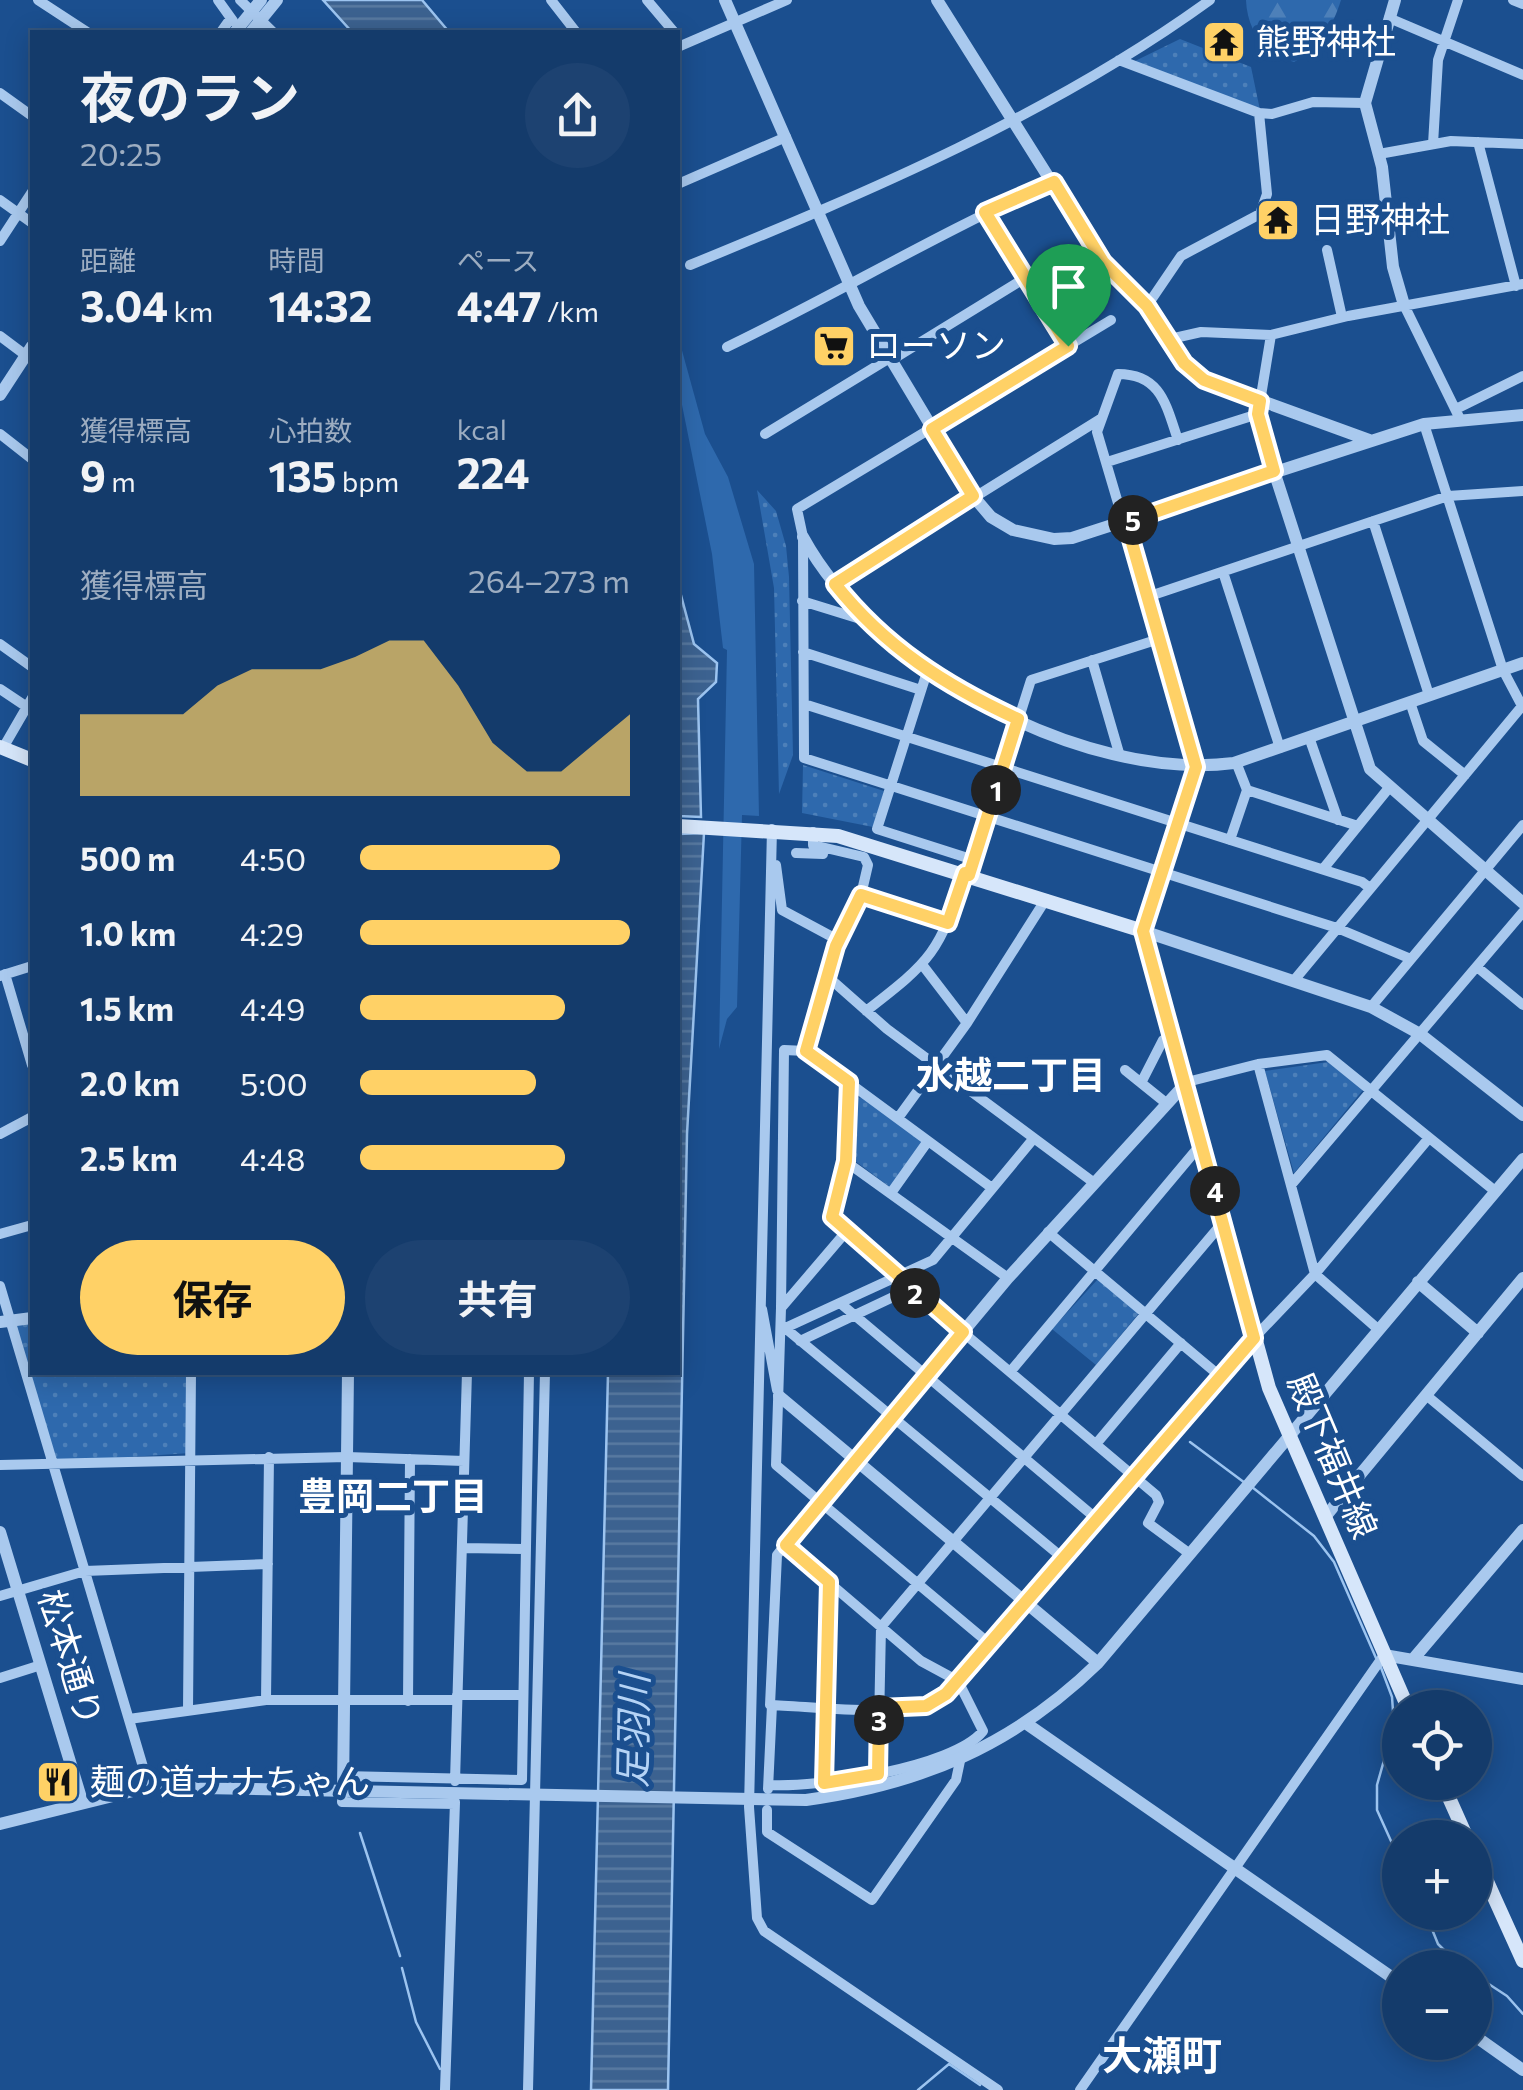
<!DOCTYPE html>
<html lang="ja">
<meta charset="utf-8">
<style>
body{margin:0;font-family:Commissioner,"Noto Sans JP",sans-serif;background:#1d4271;color:#f1f3f6;height:100vh;display:flex;flex-direction:column;font-size:38px;white-space:nowrap}
*{box-sizing:border-box;margin:0}
p{font-size:32px;color:#9dadc1}
.icon{flex:none;width:55px;height:55px;fill:none;stroke:currentColor;stroke-width:2;stroke-linecap:round;stroke-linejoin:round}
.map{position:relative;flex:1;overflow:hidden}
.sheet{position:absolute;left:30px;top:30px;width:650px;height:1345px;display:flex;flex-direction:column;background:#143b6b;border-radius:0px;box-shadow:0 5px 25px #0003,0 0 0 2px #33557e}
.sheet>*{flex:none}
.tools{position:absolute;left:1382px;top:1690px;display:grid;gap:20px}
.tools a{display:grid;place-items:center;width:110px;height:110px;border-radius:50%;background:#143b6b;box-shadow:0 5px 25px #0003,0 0 0 2px #33557e;font-size:50px}
.pin{position:absolute;display:grid;place-items:center;width:85px;height:85px;color:#fff;margin:-102px -42px;border-radius:50% 50% 50% 0;rotate:-45deg;box-shadow:0 0 10px #0007}
.pin .icon{rotate:45deg}
.km{position:absolute;width:50px;height:50px;margin:-25px;border-radius:50%;background:#222;color:#fff;font-size:28px;line-height:50px;text-align:center}
.round{display:grid;place-items:center;flex:none;width:105px;height:105px;border-radius:52px;background:#1d4271}
.headline{display:flex;align-items:center;justify-content:space-between;height:170px;padding:0 50px}
h1{font-size:55px;font-weight:700;line-height:75px}
.stats{display:grid;grid-template-columns:repeat(3,1fr);gap:15px;height:170px;padding:10px 50px}
.stats div{display:grid;align-content:center}
.stats b{font-size:42px;font-weight:700}
.stats small{font-size:28px;font-weight:400}
.stats p{font-size:28px}
.chart{height:280px;padding:20px 50px}
.chart p{display:flex;justify-content:space-between}
.chart svg{width:100%;height:180px;margin-top:10px;fill:#ffd166;opacity:.7}
.action{display:flex;gap:20px;margin-top:auto;padding:20px 50px}
.action a{flex:1;height:115px;border-radius:60px;background:#ffd166;color:#111;font-size:40px;font-weight:700;line-height:115px;text-align:center}
.action a+a{background:#1d4271;color:#f1f3f6}
ul{padding:0 50px;list-style:none;font-size:32px}
li{display:grid;grid-template-columns:160px 120px 1fr;align-items:center;height:75px}
li i{height:25px;border-radius:12px;background:#ffd166}
.map>svg:first-child{display:block}
</style>
<div class="map">
<svg width="1523" height="2090" viewBox="0 0 1523 2090">
<defs>
<pattern id="forest-firs" width="22" height="20" patternUnits="userSpaceOnUse" patternTransform="scale(2.5)"><rect width="22" height="20" fill="#2e69ad"/><path d="M5 1l3.5 6h-7zM16 11l3.5 6h-7z" fill="#4d80b9"/></pattern>
<pattern id="park-dots" width="8" height="8" patternUnits="userSpaceOnUse" patternTransform="scale(2.5)"><rect width="8" height="8" fill="#2e69ad"/><path d="M2 2h.1M6 6h.1" fill="none" stroke="#4d80b9" stroke-width="1.8" stroke-linecap="round"/></pattern>
<pattern id="water-rules" width="6" height="5" patternUnits="userSpaceOnUse" patternTransform="scale(2.5)"><rect width="6" height="5" fill="#3c6290"/><path d="M0 2.5h6" fill="none" stroke="#597aa1"/></pattern>
</defs>
<rect width="100%" height="100%" fill="#1b4f8f"/>
<path fill="#2e69ad" d="M678 336 705 434 728 477 754 564 759 816 742 815 737 1007 727 1019 719 1049 727 650 723 648 712 554 678 385Z"/>
<path fill="url(#forest-firs)" d="M1246 0H1341C1332 28 1320 48 1294 62 1264 54 1247 30 1246 0Z"/>
<path fill="url(#park-dots)" d="M1180 39 1251 67 1260 110 1133 62Z
M757 490 776 511 786 546 789 577 793 755 779 794 774 588Z
M803 765 884 791 873 827 802 813Z
M1328 1062 1363 1090 1294 1173 1265 1071Z
M862 1097 923 1142 890 1187 851 1158 854 1099Z
M1098 1279 1139 1313 1096 1365 1052 1329Z
M32 1319V1372L191 1373 190 1453 53 1462 11 1320Z"/>
<path fill="url(#water-rules)" stroke="#9cc4f0" stroke-width="2.5" d="M323 0H422L449 32H352Z
M678 584 694 644 717 663 716 682 698 699 701 817 678 816Z
M704 833 687 1134 668 2090H591L608 1373 678 1372V834Z"/>
<g fill="none" stroke-linecap="round" stroke-linejoin="round">
<path stroke="#9cc4f0" stroke-width="2.5" d="M1190 1442 1245 1483
M1252 1487 1314 1536 1334 1562 1376 1658
M1380 1665 1392 1697 1394 1725 1377 1785V1810L1400 1861
M360 1833 400 1956
M1425 1912 1438 1944 1462 1968
M402 1968 416 2022 440 2069
M1475 1975 1507 1996 1523 2014
M918 2090 949 2064 980 2085"/>
<path stroke="#a9c9ee" stroke-width="10" d="M38 0 87 32
M218 0 233 21
M240 0 273 32
M551 0 576 32
M647 0 674 32
M1513 0 1523 4
M1389 18 1523 75
M221 32 231 18
M678 47 787 0
M1119 60 1259 113 1272 114 1313 102 1365 103
M0 93 32 116
M1478 142 1516 286
M1433 144 1438 60 1458 0
M1379 154 1451 141 1523 144
M678 184 786 137
M0 200 32 223
M985 212 1067 346
M0 241 32 192
M1327 250 1342 317
M690 265C868 192 1053 114 1210 0
M1404 305 1460 419
M1147 306 1181 256 1260 214 1267 194 1259 113
M1111 320 797 509 803 537 804 758 1337 928 1411 959
M1271 335 1258 414 1274 471
M0 336 32 360
M1170 339 1201 332 1271 335 1348 316 1523 284
M727 347C837 294 942 231 1053 182
M890 361 1025 278
M1456 409 1523 376
M1424 424 1503 670 1522 706
M0 434 32 459
M765 434 888 359
M1107 462 1258 414
M1373 521 1429 695
M1223 572 1280 748
M835 584 1102 418
M1147 597 1448 496 1523 491
M802 601 870 622
M0 644 32 667
M803 652 921 690
M1092 660 1119 753
M927 672 877 829 974 860
M0 689 27 707
M1410 702 1423 741 1465 775
M804 704 1362 882 1370 888
M1309 737 1338 820
M3 748 32 698
M1247 790 1358 826
M772 829 749 1807 757 1918 764 1931 998 2090
M813 832V845L864 857 868 865
M1230 840 1247 790 1236 762
M796 853 823 854
M776 865 782 910 838 940
M1323 869 1388 789
M969 875 1031 680 1159 639
M861 895 949 923
M1143 931 1196 767 1097 432 1118 374C1161 374 1166 405 1178 440
M924 967 967 1023
M1477 967 1523 1005
M5 974 32 1065
M0 976 32 966
M827 976 887 1029 1093 1182
M1296 978 1523 705
M1371 1007 1523 825
M866 1011C932 960 939 953 965 873
M806 1051 835 946 861 895 868 865
M1258 1064 1315 1274 1379 1330
M1125 1070 1166 1103
M1187 1082 1258 1064 1327 1055 1495 1191
M1141 1083 1163 1040 1173 1037
M898 1118 967 1023 1046 899
M0 1134 32 1117
M845 1161 1008 1278
M1291 1185 1523 912
M891 1193 928 1141
M1048 1232 1221 1377
M845 1233 832 1216 845 1161 849 1082
M0 1234 32 1225
M0 1286 149 1787
M840 1303 1098 1520
M781 1308 784 1050 806 1051 992 1188
M762 1309 777 1390
M785 1328 1064 1559
M783 1329 933 1260 1034 1138
M1254 1338 1315 1274 1429 1138
M800 1341 910 1289
M1010 1372 1202 1143
M1426 1395 1523 1476
M1096 1444 1181 1343
M0 1465 347 1457 464 1461
M462 1548 524 1549
M0 1596 85 1571 268 1564
M991 1645 776 1465 781 1308 845 1233 1156 1495 1159 1502 1148 1523 1190 1554
M0 1678 41 1665
M457 1695H523
M266 1700 269 1457
M408 1701 410 1459
M188 1710 191 1372
M129 1719 266 1700H457
M878 1773 881 1627 1224 1221
M343 1776 522 1780 529 1372
M455 1781 467 1372
M824 1783 829 1583
M769 1785C816 1788 953 1768 983 1731L958 1681 921 1661 785 1545 777 1555 770 1705C811 1706 904 1719 938 1700 973 1679 1000 1634 1026 1603
M768 1789 772 1705
M343 1790 342 1802 455 1804
M767 1810V1832L872 1900 956 1780 960 1761
M445 2090 455 1802
M528 2090 545 1372
M1080 2090 1384 1655"/>
<path stroke="#a9c9ee" stroke-width="12" d="M725 0 859 306 973 496 991 517 1013 530 1054 539 1072 538 1424 424 1523 415
M937 0 1093 248 1147 306 1184 363 1204 380 1369 440
M1395 0 1365 103 1382 167 1393 267 1404 305
M235 32 261 0
M251 32 277 0
M0 395 32 346
M1274 471 1370 769 1523 903
M803 537C875 669 1083 782 1234 763L1523 663
M1143 931 1371 1007 1420 1034 1523 1115
M1418 1282 1478 1333
M0 1322 32 1318
M779 1396 1098 1663
M1325 1517 1523 1278
M0 1532 82 1801
M785 1545 1008 1278 1187 1082
M1026 1603 1254 1338
M1384 1655 1523 1679
M1415 1657 1523 1530
M1027 1724 1400 1983
M343 1790 348 1372
M0 1824 149 1787 806 1800C922 1784 1014 1745 1098 1663L1523 1159
M1475 2036 1523 2070"/>
<path stroke="#d6e6fa" stroke-width="14" d="M0 747 32 760
M678 826 838 836 1143 931 1269 1388 1408 1708
M1442 1782 1467 1838
M1475 1855 1523 1961"/>
</g>
<g fill="none" stroke-linecap="round" stroke-linejoin="round">
<g stroke="#fff" stroke-width="20">
<path id="route" d="M1054 182 1103 262 1147 306 1184 363 1204 380 1260 401 1258 414 1274 471 1126 522 1196 767 1143 931 1254 1338 946 1694 926 1706 879 1708 878 1774 824 1783 829 1582 786 1545 963 1332 832 1217 846 1161 849 1082 806 1051 836 946 861 895 948 923 965 873 969 875 1018 719C946 686 885 647 835 584L973 496 932 429 1068 346 985 212Z"/>
</g>
<use href="#route" stroke="#ffd166" stroke-width="12"/>
</g>
<defs>
<g id="temple-square" transform="scale(2.25)"><rect x="-9" y="-9" width="18" height="18" rx="4" fill="#ffd166" stroke="#1b4f8f"/><path d="M0-6L5-2H3V0L6.5 2.5H4V6H1.5V3h-3V6H-4V2.5H-6.5L-3 0V-2H-5Z" fill="#111"/></g>
<g id="supermarket-square" transform="scale(2.25)"><rect x="-9" y="-9" width="18" height="18" rx="4" fill="#ffd166" stroke="#1b4f8f"/><path d="M-6-5.5h2.5l.6 2H6L4.5 2H-2.5L-4.4-4H-6ZM-1.5 3.2a1.3 1.3 0 1 0 .1 0ZM3 3.2a1.3 1.3 0 1 0 .1 0Z" fill="#111"/></g>
<g id="restaurant-square" transform="scale(2.25)"><rect x="-9" y="-9" width="18" height="18" rx="4" fill="#ffd166" stroke="#1b4f8f"/><path d="M-5-6h1v4h1v-4h1v4h1v-4h1v5L-1.5 .5V6h-2V.5L-5-1ZM5-6V6H3V1.5H1.5Q1.5-4 5-6Z" fill="#111"/></g>
</defs>
<g fill-rule="evenodd">
<use href="#temple-square" x="1224" y="42"/>
<use href="#temple-square" x="1278" y="220"/>
<use href="#supermarket-square" x="834" y="346"/>
<use href="#restaurant-square" x="58" y="1782"/>
</g>
<g text-anchor="middle" stroke-width="10" stroke-linejoin="round" paint-order="stroke">
<g font-size="35" fill="#fff" stroke="#1b4f8f" text-anchor="start">
<text x="1256" y="54">熊野神社</text>
<text x="1310" y="232">日野神社</text>
<text x="866" y="358">ローソン</text>
<text x="90" y="1794">麺の道ナナちゃん</text>
</g>
<g font-size="35" fill="#fff" stroke="#1b4f8f">
<text transform="translate(1332 1456) rotate(67)" y="12">殿下福井線</text>
<text transform="translate(70 1658) rotate(73)" y="12">松本通り</text>
</g>
<g font-size="38" font-weight="bold" fill="#fff" stroke="#1b4f8f">
<text x="1011" y="1089">水越二丁目</text>
<text x="393" y="1510">豊岡二丁目</text>
</g>
<g font-size="38" font-style="italic" fill="#b5d3f5" stroke="#1b4f8f">
<text transform="translate(634 1731) rotate(-89)" y="13">足羽川</text>
</g>
<g font-size="40" font-weight="bold" fill="#fff" stroke="#1b4f8f">
<text x="1162" y="2070">大瀬町</text>
</g>
</g>
</svg>
<div class="tools">
<a><svg class="icon" aria-label="locate" viewBox="0 0 24 24"><circle cx="12" cy="12" r="6"/><path d="M12 2v4M12 18v4M2 12h4M18 12h4"/></svg></a>
<a>+</a>
<a>−</a>
</div>
<div class="pin" style="left:1068px;top:346px;background:#1e9e55"><svg class="icon" aria-label="arrive" viewBox="0 0 24 24"><path d="M6 21V4h12l-3 4 3 4H6"/></svg></div>
<b class="km" style="left:996px;top:790px">1</b>
<b class="km" style="left:915px;top:1293px">2</b>
<b class="km" style="left:879px;top:1720px">3</b>
<b class="km" style="left:1215px;top:1191px">4</b>
<b class="km" style="left:1133px;top:520px">5</b>
<section class="sheet">
<div class="headline"><div><h1>夜のラン</h1><p>20:25</p></div><a class="round"><svg class="icon" aria-label="share" viewBox="0 0 24 24"><path d="M12 15V3M7 8l5-5 5 5M5 13v7h14v-7"/></svg></a></div>
<div class="stats">
<div><p>距離</p><b>3.04<small> km</small></b></div>
<div><p>時間</p><b>14:32</b></div>
<div><p>ペース</p><b>4:47<small> /km</small></b></div>
</div>
<div class="stats">
<div><p>獲得標高</p><b>9<small> m</small></b></div>
<div><p>心拍数</p><b>135<small> bpm</small></b></div>
<div><p>kcal</p><b>224</b></div>
</div>
<div class="chart"><p><span>獲得標高</span>264–273 m</p>
<svg viewBox="0 0 160 44" preserveAspectRatio="none"><path d="M0 44V24L10 24L20 24L30 24L40 17L50 13L60 13L70 13L80 10L90 6L100 6L110 17L120 31L130 38L140 38L150 31L160 24V44z"/></svg>
</div>
<ul>
<li><b>500 m</b>4:50<i style="width:74%"></i></li>
<li><b>1.0 km</b>4:29<i style="width:100%"></i></li>
<li><b>1.5 km</b>4:49<i style="width:76%"></i></li>
<li><b>2.0 km</b>5:00<i style="width:65%"></i></li>
<li><b>2.5 km</b>4:48<i style="width:76%"></i></li>
</ul>
<div class="action"><a>保存</a><a>共有</a></div>
</section>
</div>
